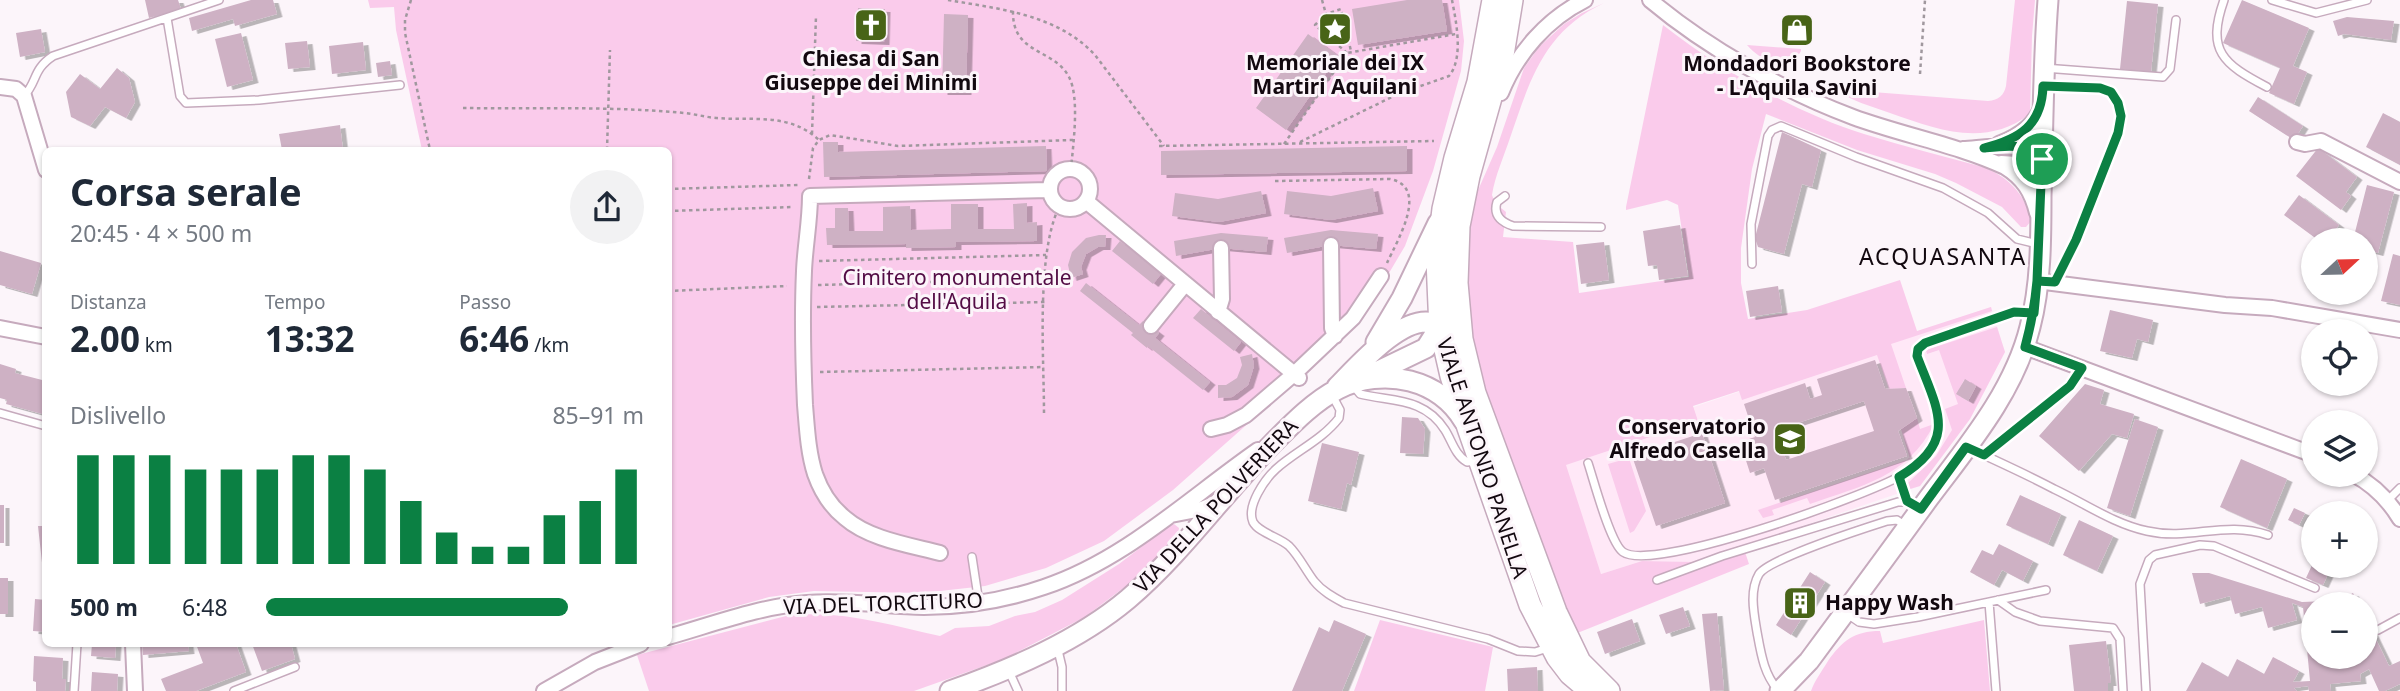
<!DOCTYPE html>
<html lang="it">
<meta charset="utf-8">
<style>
body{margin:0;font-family:"Noto Sans",sans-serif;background:#f2f2f3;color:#1f2937;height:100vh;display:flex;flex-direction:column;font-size:26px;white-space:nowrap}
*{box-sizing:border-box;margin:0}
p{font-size:23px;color:#747a83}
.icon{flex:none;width:38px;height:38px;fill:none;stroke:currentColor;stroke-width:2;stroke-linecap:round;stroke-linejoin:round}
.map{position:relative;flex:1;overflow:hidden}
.details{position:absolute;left:42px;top:147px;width:630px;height:500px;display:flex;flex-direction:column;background:#fff;border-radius:10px;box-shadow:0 2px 5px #0004}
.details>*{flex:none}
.needle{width:46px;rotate:68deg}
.buttons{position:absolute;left:2301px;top:228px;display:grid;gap:14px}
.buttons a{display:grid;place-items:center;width:77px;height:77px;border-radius:50%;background:#fff;box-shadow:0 2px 5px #0004;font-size:35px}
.pin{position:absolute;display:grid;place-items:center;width:60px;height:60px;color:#fff;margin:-30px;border:4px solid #fff;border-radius:50%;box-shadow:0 2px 7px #0007}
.round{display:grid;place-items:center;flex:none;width:74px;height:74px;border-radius:37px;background:#f2f2f3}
.overview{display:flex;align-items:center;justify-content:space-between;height:119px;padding:0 28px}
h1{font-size:38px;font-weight:700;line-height:52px}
.metrics{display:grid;grid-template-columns:repeat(3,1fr);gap:10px;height:119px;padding:7px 28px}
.metrics div{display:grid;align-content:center}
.metrics b{font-size:35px;font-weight:700}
.metrics small{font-size:19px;font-weight:400}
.metrics p{font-size:19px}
.chart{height:196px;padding:14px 28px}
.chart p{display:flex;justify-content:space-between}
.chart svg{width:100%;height:126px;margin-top:7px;stroke:#0b8043;stroke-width:6}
ul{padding:0 28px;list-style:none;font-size:23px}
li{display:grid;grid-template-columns:112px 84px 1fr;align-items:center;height:52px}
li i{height:18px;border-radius:9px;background:#0b8043}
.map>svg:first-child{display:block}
</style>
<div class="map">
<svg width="2400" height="691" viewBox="0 0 2400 691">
<defs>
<filter id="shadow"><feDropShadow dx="5.5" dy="3" stdDeviation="0" flood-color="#0004"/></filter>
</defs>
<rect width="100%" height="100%" fill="#fcf5fa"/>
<path fill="#ffe8f7" d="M1991 307 2005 352 1970 419 1920 486 1697 562 1642 561 1601 574 1565 465 1626 445 1622 431Z"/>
<path fill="#facbeb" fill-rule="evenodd" d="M368 0H1459L1464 41 1461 71 1433 171 1405 246 1363 317 1313 366 1173 490 1104 541 1046 568 985 586 922 593 814 591 769 597 669 625 668 150H422L396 30 394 7 370 8Z
M2015 0H2035L2032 36 2030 114C1985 148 1938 130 1890 113 1871 106 1851 101 1834 89L1988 101C1999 100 2004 95 2006 86Z
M1604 3C1544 31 1530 80 1510 138 1504 156 1495 176 1492 195L1495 203 1506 212 1503 237 1573 242 1579 293 1689 277 1678 205 1667 200 1626 210V207L1663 25C1720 70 1795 112 1864 134 1903 146 1943 156 1983 167 2007 176 2026 194 2031 221L2026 227H2021L2002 207 1956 183 1935 174 1857 150 1766 114 1752 169 1741 248V283L1748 319 1807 310 1900 280 1917 331 1991 307 1992 311 1891 344 1906 388 1889 389 1877 355 1742 400 1739 391 1693 406 1698 421 1566 465 1601 574 1642 561 1697 562 1743 546 1749 564 1575 634 1487 400 1470 338 1464 263 1472 204 1497 147 1524 68 1539 47 1564 24 1582 13Z
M1747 45 1801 49V51L1794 62C1777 68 1758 58 1747 45Z
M1997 327 2005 352 1970 419 1920 486 1910 489 1908 483 1936 456 1952 430 1945 409 1958 404 1939 350 1927 354 1926 350ZM1964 380 1976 386 1968 401 1957 394Z
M1917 418 1920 429 1934 424C1908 477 1861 486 1810 504L1807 498 1772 510 1774 515 1763 518 1758 510 1910 459 1901 429Z
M1629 458 1646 511 1634 531 1630 533 1608 464Z
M1174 524 1179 528 1178 535 1138 577 1085 617 1004 659 914 691H649L637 655 786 616C839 609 889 625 940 636L955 628 989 626 1015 616 1035 612 1062 600 1119 564 1166 528Z
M1380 620 1493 647 1485 691H1354Z
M1984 620 1990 691H1811C1815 680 1822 671 1828 661 1842 641 1854 631 1880 631L1883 643Z"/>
<path fill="#ceb1c4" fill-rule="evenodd" filter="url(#shadow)" d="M145 0H178L181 9 149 18Z
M251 0H273L277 14 235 26 233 19 192 31 189 18Z
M1407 0H1442L1447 31 1358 45 1352 9Z
M2242 0 2309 28 2293 66 2307 72 2294 104 2269 93 2280 68 2223 43Z
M2127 1 2158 4 2151 72 2120 69Z
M858 8 885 9 884 42 856 41Z
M944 14 968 15 966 92H942Z
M2347 17 2394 21 2391 40 2344 34 2338 36 2333 21Z
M41 29 45 52 20 57 16 33Z
M241 33 253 80 227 87 215 39Z
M1308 34 1338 56 1286 130 1256 108Z
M307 41 310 67 288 69 285 43Z
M363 42 366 70 332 74 329 46Z
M390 61 392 75 378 77 376 63Z
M117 68 129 78 135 102 126 118 105 107 90 126 71 117 66 92 80 74 100 89Z
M2258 97 2303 126 2294 140 2249 111Z
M2383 113 2400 122V165L2366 147Z
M340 125 343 150H321V148L310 150H282L279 134Z
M1782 132 1821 150 1812 187 1802 184 1784 254 1758 247 1755 238Z
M823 142H838V152L1046 146 1047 171 824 177Z
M1407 146V171L1161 175V151Z
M2318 148 2357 177 2346 192 2351 196 2341 210 2296 176Z
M2367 185 2394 192 2378 253 2366 250V240H2353Z
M1373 188 1378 211 1331 220 1284 214 1287 191 1331 196Z
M1261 191 1266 213 1219 222 1172 216 1175 193 1218 199Z
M2299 195 2339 225 2328 240H2318L2284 215Z
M1027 203V223L1037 222V241L956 242V247L906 248V244L827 245 826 228H835V208H848L849 231H883V207L910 206 911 230 951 229V204H978V229H1014L1013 204Z
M1680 225 1688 276 1659 280 1657 265 1648 266 1643 231Z
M1331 230 1378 234 1376 249 1331 245 1287 253 1284 238Z
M1221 233 1268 237 1266 252 1221 248 1176 256 1174 241Z
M1099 235H1106L1105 247H1098L1086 254 1081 267 1083 274 1071 278 1068 265 1072 252 1086 238Z
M1120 241 1161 274 1153 284 1112 251Z
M1604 242 1609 280 1581 284 1576 245Z
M0 251 41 263 32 294 0 285Z
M2393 254 2400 256V305L2381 301Z
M1086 283 1139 325 1143 321 1159 333 1155 338 1210 382 1203 390 1148 346 1147 348 1131 335 1133 333 1080 291Z
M1778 286 1782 312 1750 317 1746 291Z
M1201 309 1241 342 1234 351 1193 318Z
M2110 310 2153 320 2148 342 2137 339 2132 358 2100 351Z
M1252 354 1254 366 1248 385 1232 397 1218 398V385H1226L1237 378 1242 365 1240 357Z
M1875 360 1885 389 1906 388 1917 418 1898 431 1907 456 1775 500 1764 468 1750 473 1740 442 1755 437 1744 404 1805 383 1810 399 1822 395 1817 379ZM1864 401 1874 431 1786 460 1776 430Z
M0 364 16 369 15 373 46 381V415L6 404 7 400 0 398Z
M1965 379 1976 386 1968 401 1956 394Z
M2085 384 2104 390 2100 404 2134 414 2127 438 2112 434 2079 471 2039 436Z
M1402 417 1418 418 1425 429 1423 454 1400 453Z
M2135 419 2158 427 2130 516 2107 508Z
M1702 433 1725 503 1656 526 1632 456Z
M1322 443 1359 452 1351 485 1347 483 1341 509 1308 501Z
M2241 459 2287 479 2267 528 2220 507Z
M2020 495 2061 514 2048 544 2006 525Z
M0 505H4V543H0Z
M2294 508 2305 513 2299 525 2288 520Z
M2079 520 2113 536 2097 571 2063 555Z
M38 526H46V572H43Z
M1999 544 2033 561 2023 581 2002 570 1994 585 1970 572 1982 550 1993 555Z
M2312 565H2332L2323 585 2306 578Z
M1810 572 1825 582 1791 635 1776 625Z
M2192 573H2209L2302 602 2326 601V604H2314V656H2366V619L2389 666 2400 661V684L2385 691H2379L2369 669 2360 674 2361 681 2330 684 2331 691H2309L2308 686 2294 688 2297 691H2186L2202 662 2228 677 2237 659 2264 674 2273 657 2299 671 2293 682 2310 681 2303 607 2292 603 2297 620 2268 628 2262 607 2235 614 2230 596 2200 604Z
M0 578H8V614H0Z
M2353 593 2358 604H2333Z
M35 599 46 600V632L33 631Z
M1683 607 1690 626 1666 634 1659 615Z
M1717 613 1724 690 1710 691 1702 614Z
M1632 619 1640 641 1605 654 1597 632Z
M1334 620 1366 634 1342 691H1292L1319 627 1329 632Z
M2106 641 2111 683H2108V691H2074L2069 645Z
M92 644H116L115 658 91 656Z
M142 644H188L189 651 143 655Z
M196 644H236L246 672 196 691H166L161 679 203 663Z
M252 644H291L295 659 262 671Z
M34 656 63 658 62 679H66L65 691H36V682L33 681Z
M1537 667 1538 691H1508L1507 669Z
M92 672 118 674 117 691H91Z"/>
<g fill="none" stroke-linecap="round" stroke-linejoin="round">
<g stroke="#c6aabd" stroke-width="10">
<path id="lane" d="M2224 0C2206 51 2223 64 2267 87
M2272 0 2316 13 2367 0
M167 18 180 96 186 103 259 100 400 85
M2044 68 2163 77 2170 69 2176 20
M2046 86 2104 89 2114 95 2120 107 2121 119 2118 133 2076 240 2055 282
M24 96C38 81 32 70 53 56L219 0
M1505 196 1497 202C1493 215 1501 222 1513 226L1601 227
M1752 264 1751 224 1768 136 1772 130 1781 126 1856 157 1943 188 1988 213 2017 239 2038 244
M1352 384 1360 394C1392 402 1424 397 1445 430 1452 441 1455 455 1467 462L1477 461
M1332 395 1340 410 1339 418C1322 440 1296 451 1276 469 1265 479 1246 506 1253 522 1259 533 1279 537 1289 546 1299 556 1305 569 1314 581 1322 591 1333 597 1344 603L1488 639 1518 651 1535 652 1548 648
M0 413 46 426
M1967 447C1996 461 2026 474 2054 489 2084 503 2114 524 2147 531 2191 541 2224 520 2268 535
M1984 455 2070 386 2082 368
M1588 463C1594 481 1610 543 1623 552 1653 573 1866 496 1902 475 1915 467 1929 456 1936 442 1947 420 1925 378 1917 356L1918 349 1925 343 2014 312H2033
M1899 477 1907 501
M2388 500 2400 488
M972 557 979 603
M1657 580 1722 556 1898 502H1910L1921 508
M1998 600 2015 612 2040 621 2113 628 2120 639 2123 691
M1989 602 1996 691
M1846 613 1859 622 1874 624 1918 617 2046 590
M2378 630 2400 618
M1057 646 1062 667V691
M1008 669 1018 691
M74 691 77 644
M234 691 295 667
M1779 691C1764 675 1761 654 1757 632 1754 614 1749 591 1759 574 1769 559 1865 528 1887 521L1897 520 1907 527
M2146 691 2140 584 2149 560 2155 555 2200 545 2214 546 2315 588"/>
</g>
<g stroke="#c6aabd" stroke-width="18">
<path id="street" d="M1650 0C1706 47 1783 91 1853 117 1902 135 1957 145 2005 167 2023 178 2032 192 2037 213
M0 87 16 89 24 96 46 170
M1501 93C1517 53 1547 19 1585 0
M2297 142 2305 144 2321 141 2400 182
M1999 144C2017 137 2036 126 2042 105
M1963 149C1985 148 2029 139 2042 159L2031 165 2001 163
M1050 189a20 20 0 1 1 40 0a20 20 0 1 1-40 0Z
M1086 201 1299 378
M1331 245 1332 328 1335 336
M2037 281 2225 305 2272 308 2400 330
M1218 312 1222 299 1221 248
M1151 326 1185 284
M0 328 46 337
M2025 347 2314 455
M1211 429 1227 425 1246 415 1294 374 1353 318 1381 276
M2353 474C2374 485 2388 499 2400 519
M1171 515 1202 509 1219 502
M940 553C909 545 869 539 845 518 831 507 821 491 815 474 808 452 807 428 805 405 803 360 802 316 804 271 805 246 810 221 810 196L1049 190
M668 637C714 624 761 606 807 603 846 600 885 606 924 607 965 607 1006 600 1044 587 1125 560 1189 498 1258 450
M133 644 135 691
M544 691 595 662 641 644"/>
</g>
<g stroke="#c6aabd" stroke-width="23">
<path id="secondary" d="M1376 342 1402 298 1438 223
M1368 376 1426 348 1445 318
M1337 387C1356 368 1402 314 1433 323 1440 325 1444 333 1449 338
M950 691C1012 669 1078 641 1128 599 1182 553 1223 494 1273 443 1292 424 1313 402 1338 389 1360 378 1386 375 1410 381 1433 387 1452 401 1464 421
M1780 691 1809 661C1849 607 1889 553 1928 499 1967 447 2014 392 2030 327 2041 285 2041 239 2041 196 2043 130 2043 65 2048 0"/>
</g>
<g stroke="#c6aabd" stroke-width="24">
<path id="primary" d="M1493 0 1478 82 1455 158 1443 209 1437 260 1440 328 1451 376 1468 428 1530 605 1557 657 1570 674 1590 691
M1512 0 1503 55 1469 176 1459 226 1457 283 1462 339 1475 393 1556 612 1580 662 1609 691"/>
</g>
<path stroke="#a0989e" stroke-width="2.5" stroke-dasharray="3.5 3.5" stroke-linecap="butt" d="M411 0 405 20V33L430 150
M948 0C999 9 1057 14 1095 55L1164 146
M1322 0 1326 14
M1013 11C1012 55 1054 48 1069 77 1080 98 1073 145 1071 169
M1347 53 1315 25 1326 14 1341 9 1351 51
M1920 74 1925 0
M463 108C536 109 611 106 684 113 695 114 705 117 716 118 752 121 789 112 819 140
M812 134 816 16
M1300 142 1398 94 1449 76C1464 58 1456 21 1452 0
M1284 144 1347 53 1456 34
M1159 146 1434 141
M607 150 610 50
M809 179 813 148 819 140 830 135 898 146 1073 140
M1275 181 1390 179C1430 187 1397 241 1387 263
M668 189 798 185
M668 211 793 207
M819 261 1046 255
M818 285 1045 279
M668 291 787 286
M817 307 1045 302
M820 372 1044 367
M1044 413C1044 357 1036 255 1059 207"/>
<use href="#lane" stroke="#fff" stroke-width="7"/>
<use href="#street" stroke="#fff" stroke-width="14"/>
<use href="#secondary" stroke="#fff" stroke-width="19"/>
<use href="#primary" stroke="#fff" stroke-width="21"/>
</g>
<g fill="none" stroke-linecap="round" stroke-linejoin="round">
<g stroke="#fff" stroke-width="14">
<path id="route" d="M2042 159 2037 281C2035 303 2031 325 2025 347L2082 368 2070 386 1984 455 1966 447 1921 509 1907 501 1899 477C1960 441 1937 409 1917 356L1918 349 1925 343 2014 312 2034 313 2037 281 2055 282 2076 240 2118 133 2121 116 2118 103 2111 92 2100 88 2043 86C2042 125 2020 139 1984 148 2002 146 2031 142 2042 159"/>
</g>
<use href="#route" stroke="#0b8043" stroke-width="9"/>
</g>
<defs>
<g id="church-square" transform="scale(1.75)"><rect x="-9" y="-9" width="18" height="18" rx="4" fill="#486417" stroke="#fcf5fa"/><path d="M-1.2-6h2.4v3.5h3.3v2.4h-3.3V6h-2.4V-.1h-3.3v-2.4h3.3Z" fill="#fff"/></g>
<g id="sight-square" transform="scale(1.75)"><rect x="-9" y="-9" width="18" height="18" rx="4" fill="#486417" stroke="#fcf5fa"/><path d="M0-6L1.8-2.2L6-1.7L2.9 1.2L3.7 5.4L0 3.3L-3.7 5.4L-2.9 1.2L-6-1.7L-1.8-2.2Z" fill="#fff"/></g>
<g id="shop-square" transform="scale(1.75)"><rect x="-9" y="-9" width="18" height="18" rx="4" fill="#486417" stroke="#fcf5fa"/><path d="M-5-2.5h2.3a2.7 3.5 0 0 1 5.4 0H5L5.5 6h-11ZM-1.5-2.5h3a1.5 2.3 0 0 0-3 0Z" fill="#fff"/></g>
<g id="university-square" transform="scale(1.75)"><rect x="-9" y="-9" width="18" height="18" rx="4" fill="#486417" stroke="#fcf5fa"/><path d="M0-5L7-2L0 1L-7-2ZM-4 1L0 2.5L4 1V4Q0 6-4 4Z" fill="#fff"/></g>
<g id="building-square" transform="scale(1.75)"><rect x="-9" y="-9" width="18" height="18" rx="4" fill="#486417" stroke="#fcf5fa"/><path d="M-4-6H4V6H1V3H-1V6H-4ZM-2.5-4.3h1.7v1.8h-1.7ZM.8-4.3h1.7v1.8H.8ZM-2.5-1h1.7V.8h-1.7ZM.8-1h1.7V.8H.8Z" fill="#fff"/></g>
</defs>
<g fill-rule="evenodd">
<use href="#church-square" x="871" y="25"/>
<use href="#sight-square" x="1335" y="29"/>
<use href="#shop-square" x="1797" y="30"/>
<use href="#university-square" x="1790" y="439"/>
<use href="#building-square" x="1800" y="603"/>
</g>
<g text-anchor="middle" stroke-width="6" stroke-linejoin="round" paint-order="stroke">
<g font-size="21" font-weight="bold" fill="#12080f" stroke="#fcf5fa">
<text x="871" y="66">Chiesa di San<tspan x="871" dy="24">Giuseppe dei Minimi</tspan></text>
<text x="1335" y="70">Memoriale dei IX<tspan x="1335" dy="24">Martiri Aquilani</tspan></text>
<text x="1797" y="71">Mondadori Bookstore<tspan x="1797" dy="24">- L'Aquila Savini</tspan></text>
<text x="1766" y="434" text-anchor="end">Conservatorio<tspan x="1766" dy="24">Alfredo Casella</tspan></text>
<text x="1825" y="610" text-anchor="start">Happy Wash</text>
</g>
<g font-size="21" fill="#530c45" stroke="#fcf5fa">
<text x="957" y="285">Cimitero monumentale<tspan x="957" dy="24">dell'Aquila</tspan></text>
</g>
<g font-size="21" fill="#12080f" stroke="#fcf5fa">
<text transform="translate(1482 458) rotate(72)" y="7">VIALE ANTONIO PANELLA</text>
<text transform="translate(1216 506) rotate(-47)" y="7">VIA DELLA POLVERIERA</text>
<text transform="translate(883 604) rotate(-2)" y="7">VIA DEL TORCITURO</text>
</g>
<g font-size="23" letter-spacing="2" fill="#12080f" stroke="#fcf5fa">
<text x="1943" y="265">ACQUASANTA</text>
</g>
</g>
</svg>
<div class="buttons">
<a><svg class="needle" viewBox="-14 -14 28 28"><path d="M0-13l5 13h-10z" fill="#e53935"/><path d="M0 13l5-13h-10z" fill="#747a83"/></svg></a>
<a><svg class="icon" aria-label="locate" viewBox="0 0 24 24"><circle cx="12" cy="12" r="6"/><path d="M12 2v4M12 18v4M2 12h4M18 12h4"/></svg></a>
<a><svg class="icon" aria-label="layers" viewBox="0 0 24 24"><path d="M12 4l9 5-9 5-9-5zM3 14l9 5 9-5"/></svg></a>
<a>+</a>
<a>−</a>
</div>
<div class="pin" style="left:2042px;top:159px;background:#1e9e55"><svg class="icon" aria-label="arrive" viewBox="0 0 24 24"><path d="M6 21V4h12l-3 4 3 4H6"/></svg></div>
<section class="details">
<div class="overview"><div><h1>Corsa serale</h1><p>20:45 · 4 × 500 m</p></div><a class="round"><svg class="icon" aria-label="share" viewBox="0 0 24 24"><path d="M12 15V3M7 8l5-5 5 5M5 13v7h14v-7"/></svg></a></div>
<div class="metrics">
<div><p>Distanza</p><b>2.00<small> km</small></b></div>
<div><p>Tempo</p><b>13:32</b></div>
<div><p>Passo</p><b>6:46<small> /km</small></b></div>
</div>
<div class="chart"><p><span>Dislivello</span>85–91 m</p>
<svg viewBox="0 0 160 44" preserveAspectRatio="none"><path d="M5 44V6M15 44V6M25 44V6M35 44V11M45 44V11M55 44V11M65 44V6M75 44V6M85 44V11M95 44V22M105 44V33M115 44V38M125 44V38M135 44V27M145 44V22M155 44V11"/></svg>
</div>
<ul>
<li><b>500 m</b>6:48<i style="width:80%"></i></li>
</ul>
</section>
</div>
